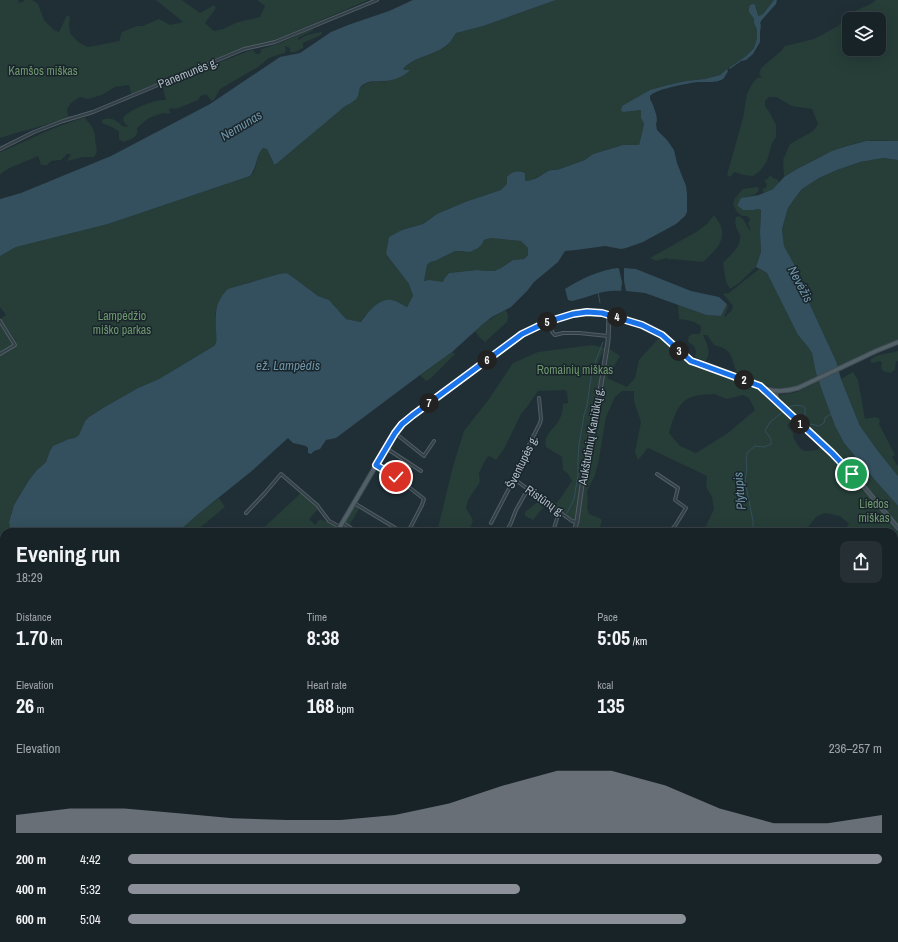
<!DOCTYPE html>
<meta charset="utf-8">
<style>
body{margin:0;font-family:"Archivo Narrow",sans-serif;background:#252f34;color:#f1f3f6;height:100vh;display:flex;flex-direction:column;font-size:15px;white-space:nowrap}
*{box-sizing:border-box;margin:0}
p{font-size:13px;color:#9fa4a8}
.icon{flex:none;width:22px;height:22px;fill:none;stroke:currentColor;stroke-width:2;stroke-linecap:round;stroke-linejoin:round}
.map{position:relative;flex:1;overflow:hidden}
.panel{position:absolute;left:0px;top:528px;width:898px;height:414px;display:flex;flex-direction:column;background:#182328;border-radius:12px 12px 0 0;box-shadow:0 4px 16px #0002,0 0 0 1px #364045}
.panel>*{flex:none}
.fabs{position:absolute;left:842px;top:12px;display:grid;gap:8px}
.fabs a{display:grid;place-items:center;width:44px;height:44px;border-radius:8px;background:#182328;box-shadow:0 4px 16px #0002,0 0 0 1px #364045;font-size:20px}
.pin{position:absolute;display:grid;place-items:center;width:34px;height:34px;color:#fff;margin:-17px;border:2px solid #fff;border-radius:50%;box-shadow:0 1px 4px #0007}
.km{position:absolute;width:20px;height:20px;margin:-10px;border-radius:50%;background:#222;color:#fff;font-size:11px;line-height:20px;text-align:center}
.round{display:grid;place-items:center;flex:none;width:42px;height:42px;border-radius:8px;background:#252f34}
.overview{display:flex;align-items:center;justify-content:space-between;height:68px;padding:0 16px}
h1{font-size:22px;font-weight:800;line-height:30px}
.metrics{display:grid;grid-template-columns:repeat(3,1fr);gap:6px;height:68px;padding:4px 16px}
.metrics div{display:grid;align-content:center}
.metrics b{font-size:20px;font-weight:800}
.metrics small{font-size:11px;font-weight:400}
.metrics p{font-size:11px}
.chart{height:112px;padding:8px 16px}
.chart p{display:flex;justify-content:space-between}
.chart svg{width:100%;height:72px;margin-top:4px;fill:#8c9099;opacity:.7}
ul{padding:0 16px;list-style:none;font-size:13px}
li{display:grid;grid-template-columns:64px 48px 1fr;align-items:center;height:30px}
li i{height:10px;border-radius:5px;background:#8c9099}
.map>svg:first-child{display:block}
</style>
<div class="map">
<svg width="898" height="942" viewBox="0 0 898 942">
<rect width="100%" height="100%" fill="#202f36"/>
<path fill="#263d38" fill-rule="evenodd" d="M0 0H18L19 3 24 1V0H32L38 4 44 20 54 30 59 32 67 15 70 17 69 26 70 33 78 42 88 47 119 41 122 32 137 26H143L159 19 170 25 183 22 156 0H182L200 13 214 5 216 8 205 23 214 31 223 29 238 22 260 17 265 6 257 0H368L276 40 230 53 131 94 129 85 115 87 102 95 88 99 80 97 71 103 67 109 68 116H73C49 125 24 130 0 138Z
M556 0H774L763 14 759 16 758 15 756 7 749 12 754 19V23L757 30V38L754 48 746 56 720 75 705 79 686 81 668 85 650 90 624 112 641 110V118L644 124 639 145H623L593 154 585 160 557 170 553 169 530 181H525V173L519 171 505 187 501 190 465 202 437 214 423 224 402 230 386 254 409 284 413 296 407 307 393 300 365 315 361 322 346 319 329 300 318 296 290 275 286 273 279 274 244 284 224 293 217 307 215 315 217 340 214 346 159 379 138 388 103 408 89 417 85 421 79 435 75 438 69 439 52 448 46 462 36 471 29 480 14 505 9 522 10 530 9 532H4V537L0 543V319L6 315 0 307V256L16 247 108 224 250 176 254 172 260 151 263 148 267 149 273 162 344 107 355 100 358 96V91L361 87 365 84 374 81 384 82 409 70H403V69C415 56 435 56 448 44 451 42 453 37 455 33L483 26Z
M876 0H898V141C888 141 877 140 867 141 842 144 805 164 784 177L783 160 790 144 813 131 818 124 812 109 792 106 776 97H769L765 101V106L770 113 776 125V137L772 143 767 161 760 171 753 176 744 175 734 172 730 177 727 175 743 118 747 94 752 84 757 78 762 77 759 74 761 68 781 51 785 46 814 39 838 26 850 13 871 4ZM849 19H879V49H849Z
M312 29 313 30 312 31 299 37 298 40H299C304 35 314 33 321 32L322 33 321 35 303 43V48C298 51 295 53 290 52V48L285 46V47L286 51 284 53 269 58 258 67 220 89 214 100 212 101 206 94 201 96 198 100 176 109 170 108 169 110 171 113 166 114 163 113 149 118 137 128C139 138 130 139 123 142L119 139V132C114 127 108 126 102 123V120C110 116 117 120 122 126L126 127 128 126C126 124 123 122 123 119 124 112 150 102 156 101 159 100 163 100 166 100L164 93 163 87 190 76 200 70 246 52 253 50 256 54H259L261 52V49L275 45Z
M83 118H85C89 123 94 128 95 135 95 137 95 139 95 141 97 147 98 152 94 157H83L68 161V159L71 154H67L61 160 51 161 47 165H41L38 156C26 162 9 166 0 175V153L1 152 54 128Z
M883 158 898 160V340L882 346 848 363V362L837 367 836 361 805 294 795 266 784 246 782 229 788 208 795 198 802 189 819 178 837 170 860 162Z
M770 175 773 178 778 180 779 184 773 189 764 193 762 189 766 188 767 185 764 180 768 179Z
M758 187 759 190C756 195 751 196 745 197L753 210 759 209 761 210 760 233 761 252 756 267 739 283 730 289 726 282 723 263C730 255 744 245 739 233 736 227 734 224 736 217L739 216 743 219 750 231V227L748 224 750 219 747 216H742L737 212 733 204 735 198 743 189Z
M714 215C731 236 719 247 703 262L671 259 669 260 667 258 656 261 650 258 696 232 707 224Z
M491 238 521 241 528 248V255L524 259 513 260 501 268 494 271H487L477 270 449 273 444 279 443 282H425L424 281 427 265 430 262 435 261 455 251H459L463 252 482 244 484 240Z
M759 269 767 273 798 335 808 347 812 353 817 376C810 380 802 384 795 387 775 392 756 382 738 375 730 359 735 350 714 345L707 335H703C707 344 712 354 705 361L695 357 696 351 694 346 688 342 689 336 692 334H699L701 330V326C694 321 687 320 679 319L678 305 706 315 721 316 727 304 728 307 724 317H725L732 310 733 306 723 294 729 293Z
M505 310C509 314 508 317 507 322L485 342 479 337 475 331C485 322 494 317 505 310Z
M659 338 689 362 699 367 734 379 758 389 776 406 779 403 777 400 780 395 797 392 819 381 821 388 835 426 844 443 874 479 898 506V589L894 587V532H835V529L846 528 849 524 840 516 825 513 816 517 809 526 805 529 789 528 786 532H703L714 509 712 497 706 487 707 476 648 448 638 460 635 452 641 422 634 401V391H622L615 397 606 417 599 459 595 475 587 491 588 502 587 508 589 514 602 519C601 524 599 528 602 532H576L580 514 586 471 596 422 608 348 620 356 607 378 627 387 635 378 639 360ZM714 394 727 399 743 395 749 398 755 410 728 433 696 453 680 446 669 433C673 420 677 402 692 397 699 394 707 395 714 394ZM796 416 824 443 817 450 806 451 802 450 797 444 794 439 793 433 787 425Z
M592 345 605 348 598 363 602 366 583 472 576 521 568 516 544 498H546L556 503 559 500 572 481 568 474 563 470 562 457 546 447C543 433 554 430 559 420 562 415 563 409 563 404L568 403 567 392 565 390 538 391 527 407 521 414 504 449 496 460 489 456 486 459 479 473 480 482 468 500 466 508 473 520 469 532H437L453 466 464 431 489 399 513 363 538 352Z
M898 351V361L896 362 895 370 890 373 883 371 881 368 882 362 880 361 873 363 871 362 870 360C878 353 888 354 898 351Z
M452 352 455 354 430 379 426 381 420 375Z
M853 372 858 380 865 419 875 417 878 418 880 421 879 424 895 455 892 457 898 466V476L878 451 860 426 841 379Z
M301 493 319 508 309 519 315 525 320 519C327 522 333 523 338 528L336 532H259Z
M219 498 225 507 195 532H178L197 515Z
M540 500 546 504 533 520 525 516V512Z
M355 506H356L360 507 350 524V526L346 523V521Z
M894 770 898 771V824L894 822Z
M0 899 4 906V929L0 930Z
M156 938H496L495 939 496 942H163Z
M501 938H537L536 942H507Z"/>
<path fill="#344f5d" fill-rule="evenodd" d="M413 0H556L483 26 456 33C453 37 451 42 448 44 435 56 414 56 403 69L404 70H410C403 77 395 80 385 81 377 82 374 80 366 83 356 88 361 92 357 98 354 102 348 104 344 107L276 164H274L267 149 263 148C256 155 257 168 250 176L108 224 16 247 0 256V199L21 193 111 156 210 104 280 57 300 53 331 32 348 25 389 11Z
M774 0H777L776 4 761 21 760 24 761 25 760 32V42L753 54 746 60 741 61 730 69 729 68 746 56 754 48 757 38V30L754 23V19L749 12V8L750 5 753 4 755 5 758 15 759 16 763 14Z
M727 69 728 71C727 73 725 77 723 79 717 83 706 82 698 82 690 83 655 89 650 96 650 97 650 98 650 99L653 105 656 114 657 120 656 124 657 130 667 140 674 150 677 163 686 186 687 194V212L685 216 676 224 643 242 626 248 621 249 605 246 576 250 565 251 558 262 534 282 527 291 511 307 492 317 483 324 452 352 420 375 336 438 326 440 320 449 314 451 311 454 308 453V448L306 446 293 443 288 438 253 470 197 515 178 532H9L10 530 9 522 14 505 29 480 36 471 46 462 50 451 53 446 69 439 75 438 79 435 85 421 89 417 103 408 138 388 159 379 214 346C218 341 216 336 216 331 215 314 215 301 228 289L279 274 286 273 290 275 318 296 329 300 346 319 361 322C368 312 379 298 392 300 397 301 403 305 407 307L413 296 409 284 386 254 389 237 402 230 423 224 437 214 465 202 501 190 507 184V177C511 172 518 170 525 173V181C525 181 530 181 531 180 541 178 547 168 557 170L585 160 593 154 623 145H639L644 124 641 118V110L624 112 621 111 622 106 650 90 668 85 686 81 705 79 720 75ZM491 238 521 241 528 248V255L524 259 513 260 501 268 494 271H487L477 270 449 273 444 279 443 282 429 280 425 281H424L427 265 430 262 435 261 455 251H459L470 252 478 248 482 244 484 240Z
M866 141H898V160L883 158 860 162 837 170 819 178 802 189 795 198 788 208 782 229 784 246 795 266 805 294 836 361 841 379 860 426 878 451 898 476V506L874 479 844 443 835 426 821 388 819 381 816 373 812 353 808 347 798 335 767 273 756 267 761 252 760 233 761 210 759 209 753 210H743L738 206V204L741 198 759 195 773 189 784 177 797 169 832 151 847 146Z
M618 268 619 269 622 282 621 291C603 289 590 297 572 301L568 300 565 289C581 279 599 270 618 268Z
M624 268 636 269 691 291 719 297 727 304 721 316 706 315 645 293 626 291 624 281Z
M4 537V830L0 834V543Z
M815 938H841L842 942H817Z"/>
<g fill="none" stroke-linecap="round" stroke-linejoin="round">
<path stroke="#344f5d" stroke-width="1" d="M598 292 600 303
M567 513 574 499 578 475V459L579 445 584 415 587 405 592 371 603 342
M753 532V521L745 481 747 468 746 461 747 453 755 446 764 447 771 444V439L765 431 770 422 789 407 796 405 802 406 805 408V419L810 424 819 426 824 423 825 418 831 414
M894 794 898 795"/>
<g stroke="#515e65" stroke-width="4">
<path id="minor" d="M0 149 34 132 63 121 93 112 244 49 275 42 377 0
M0 321 15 345 0 354
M548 323 553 333 555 335 563 333H579L608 336
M395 433 424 456 434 441
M386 448 421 471
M377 465 396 477 424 499 422 505 408 532
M657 474 678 488 675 500 686 508 675 526 669 532
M514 479 572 521 577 522
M354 503 402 532
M246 513 265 493 281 474 317 505 329 521 340 527
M343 523 357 532
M491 523 514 479 516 471 540 423 541 419 539 398
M506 532 511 523 516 510 528 489
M553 532 558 515 561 512
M894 658 898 663
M894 706 898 710
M894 727 898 723
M896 750 898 751
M894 850 898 851
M0 892 4 889
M0 896 4 903
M8 938 15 942
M70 938 71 942
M681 938 695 942
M640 942 642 938
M719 942 720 938
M775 942 777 938
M870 942 873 938"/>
</g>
<g stroke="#515e65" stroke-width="5">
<path id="tertiary" d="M574 532 577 521 585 463 598 403 608 341 609 315
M539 942 540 938"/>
</g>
<g stroke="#515e65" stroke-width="5">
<path id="secondary" d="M761 387 832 453 860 482 898 528
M774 391 776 395V402
M150 938 157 942"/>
</g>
<g stroke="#404c53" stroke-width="5.5">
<path id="primary" d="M337 532 395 433 402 424 413 415 522 334 550 321 569 315 580 312H591L602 313 642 325 661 335 686 357 697 363 766 389C776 392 788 391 798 388L876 351 898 342
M0 933 4 932"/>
</g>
<use href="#minor" stroke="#344047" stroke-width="2"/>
<use href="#tertiary" stroke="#344047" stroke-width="3"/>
<use href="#secondary" stroke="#42505a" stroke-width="3"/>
<use href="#primary" stroke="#516067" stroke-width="3.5"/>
</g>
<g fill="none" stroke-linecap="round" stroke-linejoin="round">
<g stroke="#fff" stroke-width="8">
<path id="route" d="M396 477 376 465 395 433 402 424 413 415 522 334 547 322 573 314 587 312 602 313 642 325 662 335 691 361 697 363 760 386 832 453 852 474"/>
</g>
<use href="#route" stroke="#1a73e8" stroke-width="5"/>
</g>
<g text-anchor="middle" stroke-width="3" stroke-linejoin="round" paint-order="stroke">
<g font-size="12" fill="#6f986e" stroke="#19252b">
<text x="43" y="75">Kamšos miškas</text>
<text x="122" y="320">Lampėdžio<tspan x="122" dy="14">miško parkas</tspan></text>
<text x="575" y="374">Romainių miškas</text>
<text x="874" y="508">Liedos<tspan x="874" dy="14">miškas</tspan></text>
</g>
<g font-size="12" fill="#aebbc4" stroke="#19252b">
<text transform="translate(188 73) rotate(-22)" y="4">Panemunės g.</text>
<text transform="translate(591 436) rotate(-80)" y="4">Aukštutinių Kaniūkų g.</text>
<text transform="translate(522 462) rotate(-64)" y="4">Šventupės g.</text>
<text transform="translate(545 501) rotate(35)" y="4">Ristūnų g.</text>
</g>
<g font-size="13" font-style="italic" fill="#6f94a7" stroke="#19252b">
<text transform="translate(241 125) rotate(-31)" y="5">Nemunas</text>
<text transform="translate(801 284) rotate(62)" y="5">Nevėžis</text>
<text x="288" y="370">ež. Lampėdis</text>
<text transform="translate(739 491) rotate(-95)" y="5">Plytupis</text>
</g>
</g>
</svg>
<div class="fabs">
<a><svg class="icon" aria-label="layers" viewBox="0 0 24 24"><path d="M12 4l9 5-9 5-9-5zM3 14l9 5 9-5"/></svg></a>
</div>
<div class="pin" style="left:852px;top:474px;background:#1e9e55"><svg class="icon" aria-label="arrive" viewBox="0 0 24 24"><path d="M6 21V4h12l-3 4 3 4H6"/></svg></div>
<div class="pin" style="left:396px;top:477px;background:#d93025"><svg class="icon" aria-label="check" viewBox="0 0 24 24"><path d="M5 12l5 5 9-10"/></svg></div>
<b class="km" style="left:800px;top:424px">1</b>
<b class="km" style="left:744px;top:380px">2</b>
<b class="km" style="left:679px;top:351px">3</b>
<b class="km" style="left:617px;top:317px">4</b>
<b class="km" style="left:547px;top:322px">5</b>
<b class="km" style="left:487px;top:360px">6</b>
<b class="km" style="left:429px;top:403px">7</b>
<section class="panel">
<div class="overview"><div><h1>Evening run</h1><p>18:29</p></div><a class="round"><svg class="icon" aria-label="share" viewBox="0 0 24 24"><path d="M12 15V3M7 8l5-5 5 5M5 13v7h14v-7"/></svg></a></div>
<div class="metrics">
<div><p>Distance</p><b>1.70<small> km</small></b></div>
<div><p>Time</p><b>8:38</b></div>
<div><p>Pace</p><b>5:05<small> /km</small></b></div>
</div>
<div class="metrics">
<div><p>Elevation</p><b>26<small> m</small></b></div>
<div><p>Heart rate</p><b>168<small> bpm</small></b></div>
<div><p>kcal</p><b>135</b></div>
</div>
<div class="chart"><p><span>Elevation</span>236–257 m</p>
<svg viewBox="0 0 160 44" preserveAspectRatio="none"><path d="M0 44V33L10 29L20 29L30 32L40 35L50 36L60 36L70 33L80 26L90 15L100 6L110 6L120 15L130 29L140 38L150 38L160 33V44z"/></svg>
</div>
<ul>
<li><b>200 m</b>4:42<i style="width:100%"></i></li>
<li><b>400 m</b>5:32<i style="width:52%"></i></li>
<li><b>600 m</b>5:04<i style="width:74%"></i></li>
</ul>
</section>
</div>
